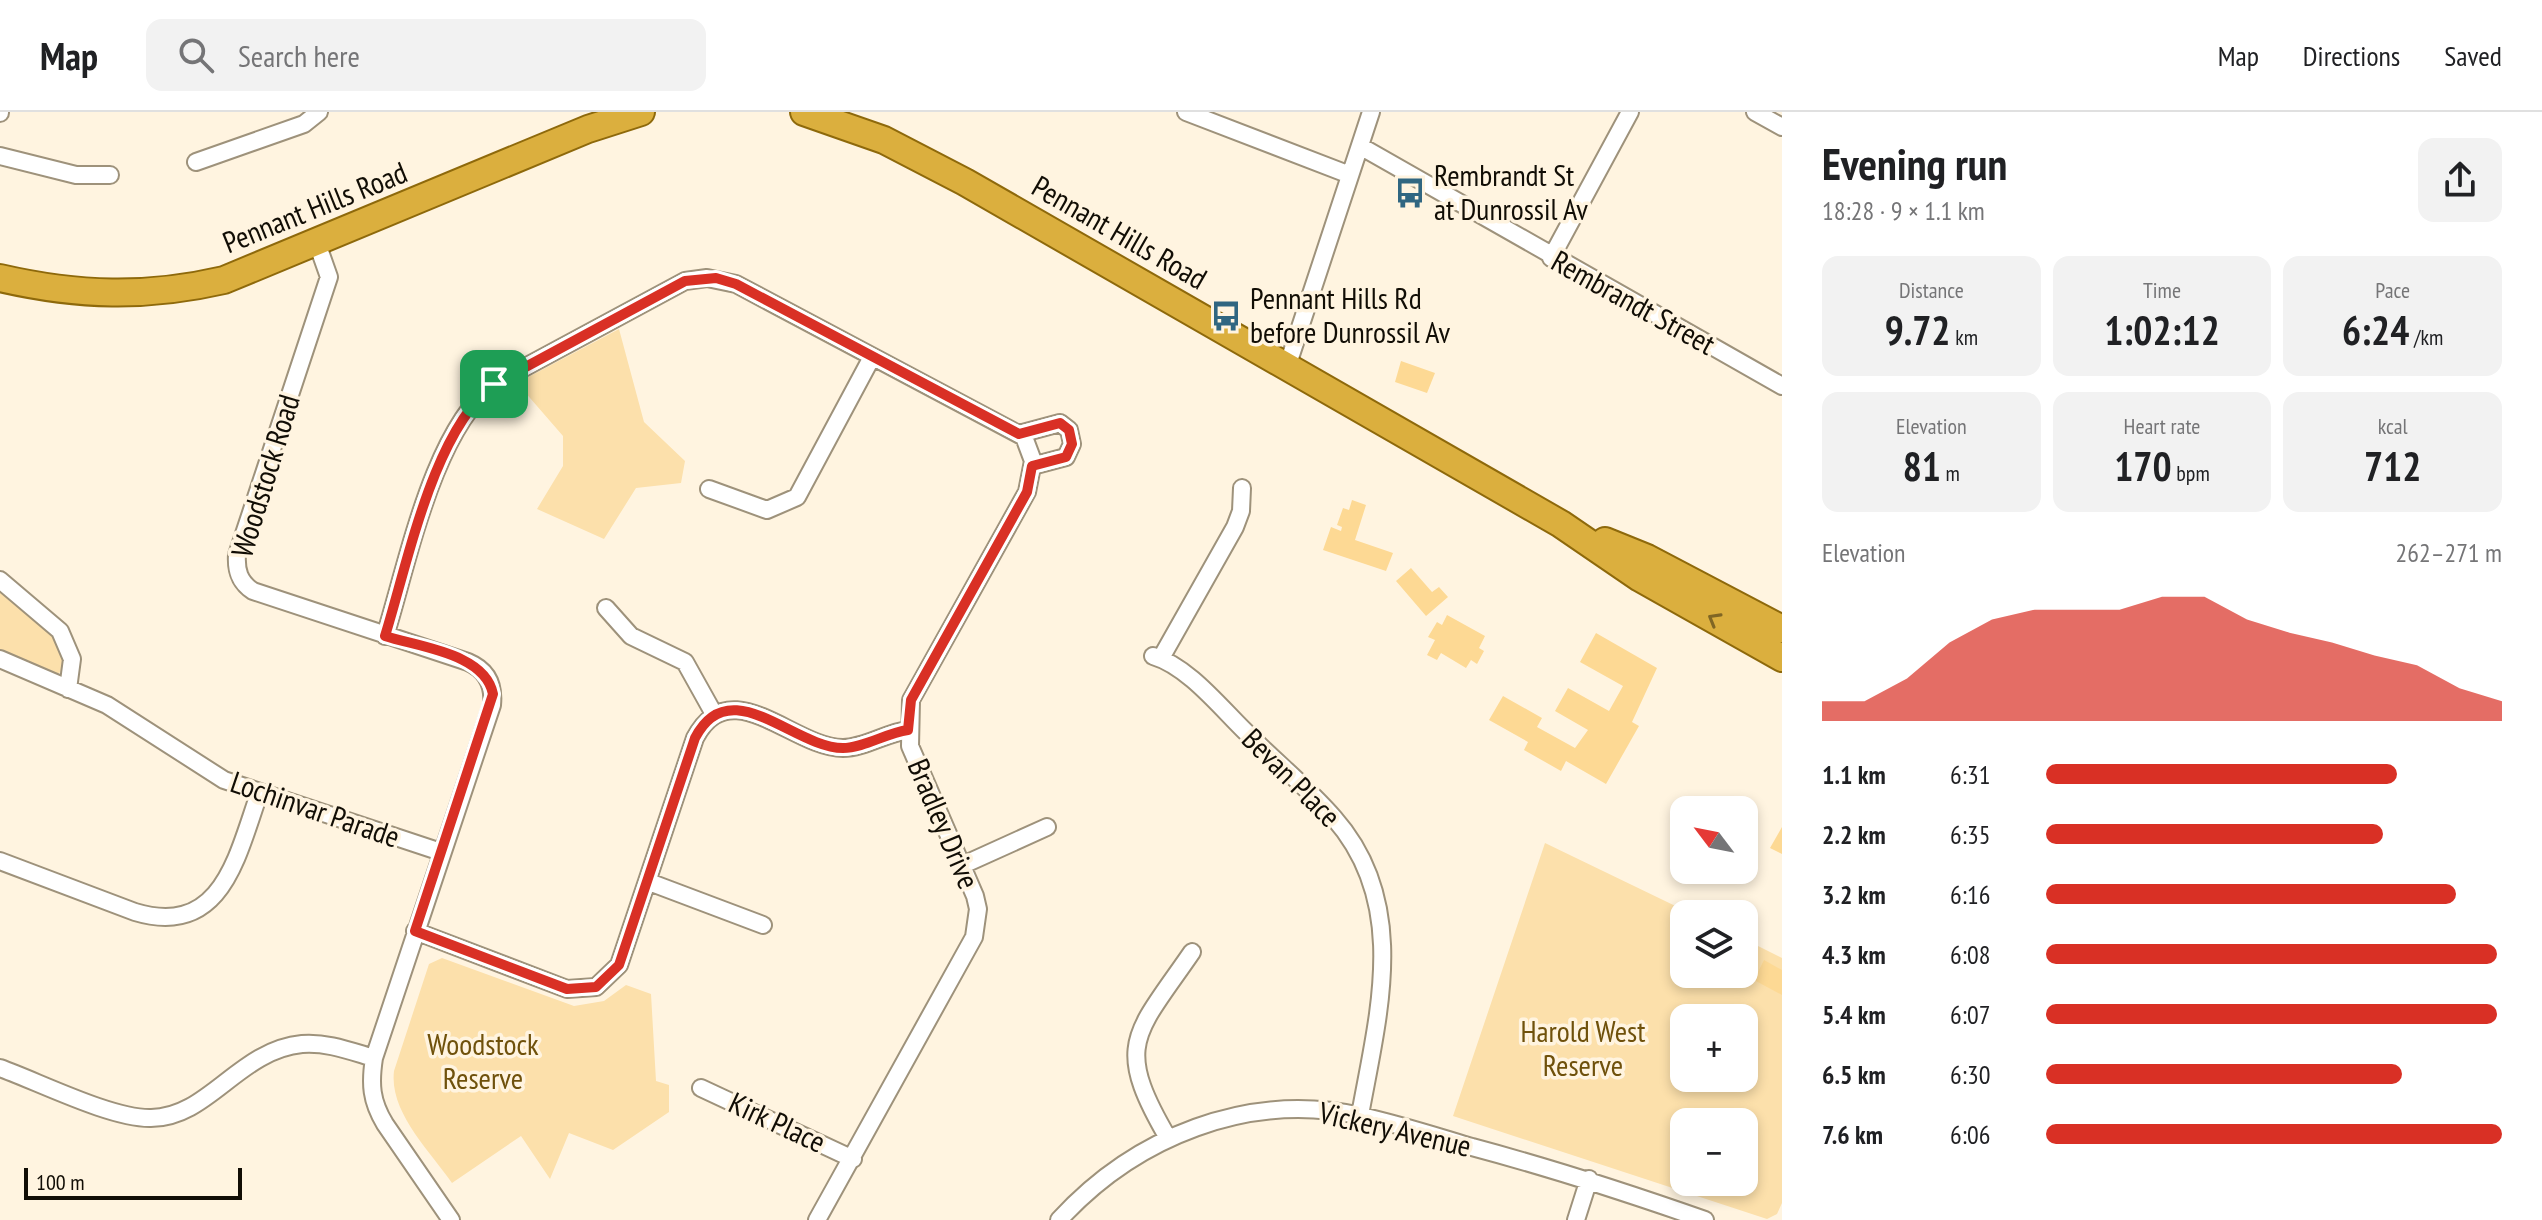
<!DOCTYPE html>
<meta charset="utf-8">
<style>
body{margin:0;font-family:"PT Sans Narrow",sans-serif;background:#f2f2f2;color:#202124;height:100vh;display:flex;flex-direction:column;font-size:30px;white-space:nowrap}
*{box-sizing:border-box;margin:0}
p{font-size:26px;color:#757577}
.icon{flex:none;width:44px;height:44px;fill:none;stroke:currentColor;stroke-width:2;stroke-linecap:round;stroke-linejoin:round}
.map{position:relative;flex:1;overflow:hidden}
.drawer{display:flex;flex-direction:column;background:#fff;width:760px}
.drawer>*{flex:none}
.needle{width:52px;rotate:302deg}
.controls{position:absolute;left:1670px;top:684px;display:grid;gap:16px}
.controls a{display:grid;place-items:center;width:88px;height:88px;border-radius:16px;background:#fff;box-shadow:0 4px 12px #0003;font-size:40px}
.scale{position:absolute;left:24px;bottom:20px;width:218px;box-sizing:border-box;padding-left:8px;border:4px solid #110d05;border-top:0;font-size:22px;line-height:28px;white-space:nowrap;color:#110d05;-webkit-text-stroke:6px #fff4e0;paint-order:stroke}
.pin{position:absolute;display:grid;place-items:center;width:68px;height:68px;color:#fff;margin:-34px;border-radius:16px;box-shadow:0 4px 12px #0006}
.round{display:grid;place-items:center;flex:none;width:84px;height:84px;border-radius:16px;background:#f2f2f2}
.head{display:flex;align-items:center;justify-content:space-between;height:136px;padding:0 40px}
h1{font-size:44px;font-weight:700;line-height:60px}
.stats{display:grid;grid-template-columns:repeat(3,1fr);gap:12px;height:136px;padding:8px 40px}
.stats div{display:grid;align-content:center;border-radius:16px;background:#f2f2f2;text-align:center}
.stats b{font-size:40px;font-weight:700}
.stats small{font-size:22px;font-weight:400}
.stats p{font-size:22px}
.chart{height:224px;padding:16px 40px}
.chart p{display:flex;justify-content:space-between}
.chart svg{width:100%;height:144px;margin-top:8px;fill:#d93025;opacity:.7}
ul{padding:0 40px;list-style:none;font-size:26px}
li{display:grid;grid-template-columns:128px 96px 1fr;align-items:center;height:60px}
li i{height:20px;border-radius:10px;background:#d93025}
header{display:flex;align-items:center;gap:48px;box-sizing:border-box;height:112px;padding:0 40px;background:#fff;border-bottom:2px solid #e0e0e0}
header strong{font-size:38px}
nav{display:flex;gap:44px;margin-inline-start:auto;font-size:28px}
.search{width:560px;height:72px;background:#f2f2f2;display:flex;align-items:center;gap:20px;box-sizing:border-box;padding:0 28px;border-radius:16px;color:#757577;font-size:30px}
main{display:flex;flex:1;min-height:0}
.map>svg:first-child{display:block}
</style>
<header>
<strong>Map</strong>
<div class="search"><svg class="icon" aria-label="search" viewBox="0 0 24 24"><circle cx="10" cy="10" r="6"/><path d="M15 15l6 6"/></svg>Search here</div>
<nav><a>Map</a><a>Directions</a><a>Saved</a></nav>
</header>
<main>
<div class="map">
<svg width="1782" height="1108" viewBox="0 0 1782 1108">
<rect width="100%" height="100%" fill="#fff4e0"/>
<path fill="#fce0ab" fill-rule="evenodd" d="M619 217 644 310 685 349 681 371 636 376 604 427 537 397 563 354V324L517 271Z
M0 476C29 499 60 518 67 556L54 564 0 539Z
M1545 731 1692 802H1684V862H1744V827L1782 846V1091L1777 1102 1767 1107 1453 1004ZM1684 906H1744V966H1684ZM1684 1010H1744V1070H1684Z
M442 846 574 894 604 889 626 873 651 882 656 969 669 973V1000L613 1038 569 1021 550 1067 521 1024 452 1071C430 1039 389 1000 394 959L429 852Z"/>
<path fill="#fdd994" d="M1401 249 1435 261 1427 281 1395 270Z
M1352 388 1366 393 1355 428 1393 441 1386 459 1323 438 1331 415 1341 419 1342 415 1337 413 1343 396 1349 398Z
M1411 456 1432 480 1439 475 1448 485 1426 504 1396 469Z
M1447 503 1485 524 1479 536 1484 539 1477 552 1471 548 1466 556 1441 541 1437 548 1427 543 1435 528 1428 525 1437 510 1442 513Z
M1596 521 1657 556 1632 610 1639 614 1606 672 1566 649 1561 659 1524 638 1528 630 1489 608 1503 584 1542 606 1537 615 1575 636 1588 618 1555 599 1568 576 1609 599 1623 574 1580 550Z
M1782 715V742L1770 736Z
M1764 848 1782 858V883L1754 868Z"/>
<g fill="none" stroke-linecap="round" stroke-linejoin="round">
<g stroke="#9e927b" stroke-width="20">
<path id="minor" d="M1186 0 1350 63
M1755 0 1782 15
M0 1V0
M1360 34 1782 274
M0 44 76 63H110
M196 50 304 12 319 0
M317 131 329 165 237 443C236 458 239 470 253 479L468 550C487 558 494 573 492 593L374 946C370 972 371 989 385 1012L451 1108
M1551 146 1630 0
M1287 255 1371 0
M1019 322 1060 311 1069 318 1072 332 1066 345 1032 354
M709 377 767 398 797 385 872 245
M0 468 60 519 72 547 68 577
M606 496 631 524 685 550 714 602
M385 524C408 450 433 319 494 272L685 169 707 166 736 172 1024 325 1033 349 1027 380 911 588 910 634 975 784 978 797 974 825 817 1108
M1153 544C1190 555 1223 599 1251 625 1278 652 1309 677 1334 706 1410 792 1378 903 1360 1003
M1161 546 1235 415 1241 399 1242 376
M0 547 107 593 224 668 441 740
M0 749 135 800C222 826 237 744 259 682
M963 753 1047 715
M649 770 763 813
M415 819 567 877 596 875 619 853 695 626C731 558 793 636 843 636 864 636 886 621 908 618
M0 956C39 970 112 1007 151 1006 208 1006 239 938 302 932 327 930 350 939 374 946
M701 976 853 1047
M1168 1026C1113 932 1135 923 1192 840
M1059 1108C1135 1025 1248 979 1361 1004 1398 1012 1435 1024 1472 1035 1551 1056 1628 1081 1705 1108
M1576 1108 1589 1067"/>
</g>
<g stroke="#8e690b" stroke-width="30">
<path id="trunk" d="M804 0 884 28 965 70 1561 412 1640 466 1782 546
M0 166C78 184 146 186 224 168L588 17 641 0
M1605 429 1647 446 1782 517"/>
</g>
<use href="#minor" stroke="#fff" stroke-width="16"/>
<use href="#trunk" stroke="#dbaf3e" stroke-width="26"/>
</g>
<defs><path id="oneway-chevron" d="M-2-3.5L2.5 0L-2 3.5" fill="none" stroke-width="1.6" stroke-linecap="round" stroke-linejoin="round" transform="scale(2)"/></defs>
<use stroke="#806624" href="#oneway-chevron" transform="translate(1714 507) rotate(-150)"/>
<g fill="none" stroke-linecap="round" stroke-linejoin="round">
<g stroke="#fff" stroke-width="16">
<path id="route" d="M716 166 736 172 1019 322 1060 311 1069 318 1072 332 1066 345 1032 354 1027 380 911 588 908 618C886 621 864 636 843 636 794 636 730 558 695 626L619 853 596 875 567 877 415 819 493 582C485 541 418 535 385 524 408 450 433 320 494 272L685 169Z"/>
</g>
<use href="#route" stroke="#d93025" stroke-width="10"/>
</g>
<defs>
<g id="bus-bare" transform="scale(2.4)"><path d="M-5-6H5V4H4V6H2V4H-2V6H-4V4H-5ZM-3.5-4V0h7V-4ZM-3.5 1.2v1.5H-2V1.2ZM2 1.2v1.5H3.5V1.2Z" fill="#306681" stroke="#fff4e0" stroke-width="2.5" paint-order="stroke"/></g>
</defs>
<g fill-rule="evenodd">
<use href="#bus-bare" x="1410" y="81"/>
<use href="#bus-bare" x="1226" y="204"/>
</g>
<g text-anchor="middle" stroke-width="7" stroke-linejoin="round" paint-order="stroke">
<g font-size="30" fill="#110d05" stroke="#fff4e0" text-anchor="start">
<text x="1434" y="74">Rembrandt St<tspan x="1434" dy="34">at Dunrossil Av</tspan></text>
<text x="1250" y="197">Pennant Hills Rd<tspan x="1250" dy="34">before Dunrossil Av</tspan></text>
</g>
<g font-size="30" fill="#110d05" stroke="#fff4e0">
<text transform="translate(315 96) rotate(-22)" y="10">Pennant Hills Road</text>
<text transform="translate(1119 121) rotate(30)" y="10">Pennant Hills Road</text>
<text transform="translate(1633 191) rotate(29)" y="10">Rembrandt Street</text>
<text transform="translate(266 364) rotate(-73)" y="10">Woodstock Road</text>
<text transform="translate(1291 666) rotate(45)" y="10">Bevan Place</text>
<text transform="translate(315 698) rotate(19)" y="10">Lochinvar Parade</text>
<text transform="translate(943 712) rotate(67)" y="10">Bradley Drive</text>
<text transform="translate(777 1011) rotate(25)" y="10">Kirk Place</text>
<text transform="translate(1395 1018) rotate(13)" y="10">Vickery Avenue</text>
</g>
<g font-size="30" fill="#6f510b" stroke="#fff4e0">
<text x="1583" y="930">Harold West<tspan x="1583" dy="34">Reserve</tspan></text>
<text x="483" y="943">Woodstock<tspan x="483" dy="34">Reserve</tspan></text>
</g>
</g>
</svg>
<div class="controls">
<a><svg class="needle" viewBox="-14 -14 28 28"><path d="M0-13l5 13h-10z" fill="#e53935"/><path d="M0 13l5-13h-10z" fill="#757577"/></svg></a>
<a><svg class="icon" aria-label="layers" viewBox="0 0 24 24"><path d="M12 4l9 5-9 5-9-5zM3 14l9 5 9-5"/></svg></a>
<a>+</a>
<a>−</a>
</div>
<div class="scale">100 m</div>
<div class="pin" style="left:494px;top:272px;background:#1e9e55"><svg class="icon" aria-label="arrive" viewBox="0 0 24 24"><path d="M6 21V4h12l-3 4 3 4H6"/></svg></div>
</div>
<section class="drawer">
<div class="head"><div><h1>Evening run</h1><p>18:28 · 9 × 1.1 km</p></div><a class="round"><svg class="icon" aria-label="share" viewBox="0 0 24 24"><path d="M12 15V3M7 8l5-5 5 5M5 13v7h14v-7"/></svg></a></div>
<div class="stats">
<div><p>Distance</p><b>9.72<small> km</small></b></div>
<div><p>Time</p><b>1:02:12</b></div>
<div><p>Pace</p><b>6:24<small> /km</small></b></div>
</div>
<div class="stats">
<div><p>Elevation</p><b>81<small> m</small></b></div>
<div><p>Heart rate</p><b>170<small> bpm</small></b></div>
<div><p>kcal</p><b>712</b></div>
</div>
<div class="chart"><p><span>Elevation</span>262–271 m</p>
<svg viewBox="0 0 160 44" preserveAspectRatio="none"><path d="M0 44V38L10 38L20 31L30 20L40 13L50 10L60 10L70 10L80 6L90 6L100 13L110 17L120 20L130 24L140 27L150 34L160 38V44z"/></svg>
</div>
<ul>
<li><b>1.1 km</b>6:31<i style="width:77%"></i></li>
<li><b>2.2 km</b>6:35<i style="width:74%"></i></li>
<li><b>3.2 km</b>6:16<i style="width:90%"></i></li>
<li><b>4.3 km</b>6:08<i style="width:99%"></i></li>
<li><b>5.4 km</b>6:07<i style="width:99%"></i></li>
<li><b>6.5 km</b>6:30<i style="width:78%"></i></li>
<li><b>7.6 km</b>6:06<i style="width:100%"></i></li>
</ul>
</section>
</main>
